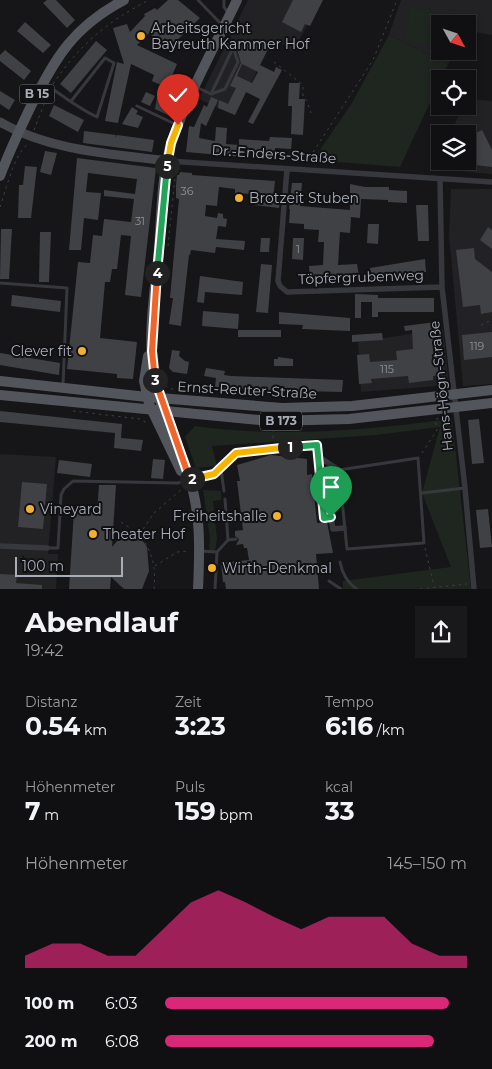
<!DOCTYPE html>
<html lang="de">
<meta charset="utf-8">
<style>
body{margin:0;font-family:Montserrat,sans-serif;background:#19191b;color:#f1f3f6;height:100vh;display:flex;flex-direction:column;font-size:19px;white-space:nowrap}
*{box-sizing:border-box;margin:0}
p{font-size:16px;color:#9c9d9f}
.icon{flex:none;width:28px;height:28px;fill:none;stroke:currentColor;stroke-width:2;stroke-linecap:round;stroke-linejoin:round}
.map{position:relative;height:589px;overflow:hidden}
.panel{display:flex;flex-direction:column;background:#101012;flex:1}
.panel>*{flex:none}
.needle{width:32px;rotate:130deg}
.controls{position:absolute;left:431px;top:15px;display:grid;gap:10px}
.controls a{display:grid;place-items:center;width:45px;height:45px;border-radius:0px;background:#101012;box-shadow:0 2px 8px #0003,0 0 0 1px #303032;font-size:25px}
.scale{position:absolute;left:15px;bottom:12px;width:108px;box-sizing:border-box;padding-left:5px;border:2px solid #a8adb8;border-top:0;font-size:14px;line-height:18px;white-space:nowrap;color:#a8adb8;-webkit-text-stroke:4px #111113;paint-order:stroke}
.pin{position:absolute;display:grid;place-items:center;width:42px;height:42px;color:#fff;margin:-51px -21px;border-radius:50% 50% 50% 0;rotate:-45deg;box-shadow:0 0 5px #0007}
.pin .icon{rotate:45deg}
.km{position:absolute;width:25px;height:25px;margin:-12px;border-radius:50%;background:#222;color:#fff;font-size:14px;line-height:25px;text-align:center}
.round{display:grid;place-items:center;flex:none;width:52px;height:52px;border-radius:0px;background:#19191b}
.head{display:flex;align-items:center;justify-content:space-between;height:85px;padding:0 25px}
h1{font-size:28px;font-weight:700;line-height:38px}
.stats{display:grid;grid-template-columns:repeat(3,1fr);gap:8px;height:85px;padding:5px 25px}
.stats div{display:grid;align-content:center}
.stats b{font-size:25px;font-weight:700}
.stats small{font-size:14px;font-weight:400}
.stats p{font-size:14px}
.chart{height:140px;padding:10px 25px}
.chart p{display:flex;justify-content:space-between}
.chart svg{width:100%;height:90px;margin-top:5px;fill:#db2777;opacity:.7}
ul{padding:0 25px;list-style:none;font-size:16px}
li{display:grid;grid-template-columns:80px 60px 1fr;align-items:center;height:38px}
li i{height:12px;border-radius:6px;background:#db2777}
.map>svg:first-child{display:block}
</style>
<div class="map">
<svg width="492" height="589" viewBox="0 0 492 589">
<rect width="100%" height="100%" fill="#161618"/>
<path fill="#222225" d="M248 0H320L293 52 277 40 269 47 235 115 199 99Z
M401 0H492V35L468 31V24H440V51H455L448 64 389 35Z
M468 99 492 101V174L437 169 440 161H468V134H451L462 106H468Z
M451 189H492V384L463 386 449 235Z
M443 329 449 385 361 392 358 342Z
M0 454 56 457 48 554H58L56 589H0Z"/>
<path fill="#1e261f" d="M411 7 458 15 456 24H440V46L405 40Z
M389 35 448 64 400 167 313 160 352 103Z
M452 419 471 589H343V581L451 567 422 493 440 427 376 435 212 446 217 466 196 468 185 437 195 426C280 438 367 430 452 419Z
M203 490 221 491V500L213 501 217 539 215 551H209L210 538Z"/>
<path fill="#404145" fill-rule="evenodd" d="M47 0H56L75 20 67 28 43 3Z
M168 0H178L200 18 172 45 165 38 160 43 149 33 137 45 177 64 167 88 152 81 154 75 131 64 118 123 105 121 117 62 124 64 113 28 127 24 130 32 145 16 144 14 155 8 157 10Z
M293 0H323L310 26 305 24 301 32 282 22Z
M25 22 51 45 43 53 17 31Z
M245 39 258 45 260 42 269 47 260 65 274 72 276 67 282 70 253 124 248 122 260 99 246 92 235 115 218 108 219 100 228 104 236 88 230 86 241 63 237 49 241 47ZM242 64 258 72 252 83 237 76Z
M96 41 107 50 71 93 60 84Z
M5 50 31 71 24 80 0 61V55Z
M289 83H300L299 99H305L303 135 291 134 292 106H288Z
M0 91 15 100 9 110 0 104Z
M146 92 155 96 150 106 141 102Z
M157 97 176 104 170 116 155 109Z
M211 97 218 100 206 126 201 123 199 138 215 141 216 127 227 128 226 144 239 145V139L269 141 270 137 292 138 291 149 275 148V153L245 151 244 157 186 152 189 126 194 127 204 105 207 107Z
M54 105 84 120 78 132 49 116Z
M132 107 138 111 136 114 143 117 138 128 122 124Z
M482 130 492 150V167L468 164 464 169 454 161H468V151L475 141 472 135Z
M84 131 116 135 115 138 117 135 154 140 152 152 83 143Z
M45 151 57 153 51 175 40 172Z
M77 158 156 168 141 297 125 295 131 236 121 235 117 269H112L110 282H105L100 338 137 342 133 379 117 378V374L67 369 78 262 90 263 93 235 102 236 104 219 131 222 134 199 104 196V190L135 194 137 179 88 173 86 192 101 193 98 220 84 218 81 250H69Z
M25 166 37 167 31 218H18L19 185H23Z
M180 172 192 173V175L275 181 273 199 280 200 279 208 253 205 254 194 235 193V189L219 187 217 206 206 205 205 216 217 218 218 213 223 214V218L227 219 226 227 218 226 216 239 245 241 244 250 216 247 215 253 191 250 190 255H189L181 326 169 324 173 298H170L179 199 176 198V185L177 175H179Z
M292 183H302L300 206 350 210V184L365 187H389V190L407 191V203L388 202V200L361 199 360 218 351 217 350 233 340 232 338 265 357 264 359 276 310 277 309 266 323 265 324 242H318L319 230 304 229V224L289 223 290 209H289Z
M416 205H428L429 241H418Z
M368 224H379L378 244 367 243Z
M488 227 492 230V249L480 240Z
M1 229H12L9 279H0Z
M40 232H51L49 282H39Z
M261 238H270L269 252H260Z
M293 238H304L303 260 292 259Z
M474 248 475 259 492 272V312L481 314 480 305 463 307 456 250Z
M425 259 426 272 371 279 370 268Z
M261 264 272 265 268 313 256 312Z
M200 276 243 282 242 295 205 292 204 303 197 302Z
M355 294 378 295V298H434V312H378V317H372V302H361V318H355Z
M12 295 61 301 60 312 11 306Z
M203 311 239 314 238 329 202 326Z
M279 312 350 318V331L302 329 303 325 279 324Z
M436 322 437 333 439 332 443 375 433 376V380L409 383 408 376 371 379 372 383 359 384 357 355 369 354 370 362 397 360 396 351 413 349 412 330 405 331 404 326Z
M238 330H281V337H238Z
M492 332V357L464 360 462 335Z
M382 333 383 340 352 342V335Z
M172 350 180 351 179 356 185 361 189 362 187 374 173 372 169 368Z
M0 353 60 363 59 375 0 365Z
M278 357 293 359V366H274V359H278Z
M206 368 225 371 224 375 231 376 343 380 342 392 259 390 215 387 216 378 204 376Z
M0 411 122 424 121 438 143 440 141 451 114 448 115 433 0 422Z
M479 419 484 463 472 464 468 420Z
M271 455 307 459V475L312 474 317 523 327 522 333 553 316 554 319 589H226L225 582H223L221 563 249 560 247 548H244L243 544 236 545 239 539 235 536V531L243 530 237 481H240L237 465Z
M153 459 165 460 163 479 151 478Z
M59 460 92 464 90 477 57 473Z
M22 482 47 484 43 529 18 527Z
M99 485H116L112 547 125 532 134 541 139 536 147 547 149 571 142 589H124L111 577 110 589H69L74 511 97 512Z
M488 509 492 547 480 548 476 510Z
M0 574 17 575 16 583 42 585V589H0Z"/>
<g fill="none" stroke-linecap="round" stroke-linejoin="round">
<path stroke="#3d3f44" stroke-width="1" stroke-dasharray="2.5 4" stroke-linecap="butt" d="M274 62 303 85V96L307 101 311 113
M53 84C80 44 107 22 149 0
M34 130 48 94
M306 163 373 60 397 0
M0 207C5 192 15 153 27 145
M168 246 176 168
M481 325 492 320
M165 386 175 390
M73 411 140 419 147 423
M436 419 449 418
M273 429V441
M422 453 437 430 435 419
M121 522 139 534
M425 548 434 586
M155 566 177 552 189 551
M154 589C156 568 153 551 139 535L154 513 183 488
M420 589 467 584"/>
<path stroke="#37383d" stroke-width="3" d="M198 0 222 25
M224 0V7L228 13
M45 84C62 95 79 109 97 117L114 63 105 58 72 100
M196 87 211 94 225 89 238 62 233 47 219 40
M211 94 233 48
M137 106 175 124
M0 283 67 288 63 385
M418 458 424 543 347 549 339 470Z
M221 470 224 491
M422 493 465 488
M228 540 236 539
M47 548H58L61 495 64 489 73 481 178 483 187 480
M200 551 217 552
M340 562C342 573 348 584 357 589
M329 581 341 589
M215 589 217 552 228 540 225 499"/>
<path stroke="#37383d" stroke-width="5.5" d="M168 161 492 182
M287 169 278 281 280 286 287 292 442 287
M440 180 442 287 465 488 474 589
M319 457 339 470
M190 480 214 474 236 453 273 448 317 445 323 518 331 517 333 529 344 528
M0 546 47 548"/>
<path stroke="#45474d" stroke-width="9" d="M0 122C50 151 112 154 168 161"/>
<path stroke="#53555c" stroke-width="10" d="M0 176C9 152 20 129 31 106 56 57 73 27 124 0
M148 356 144 381 149 404 181 471
M0 381 147 397 282 408 352 406 492 390
M0 395 270 421 349 419 492 403
M198 589C200 547 201 510 187 470 176 439 160 409 154 377 147 336 155 291 159 249 161 218 162 170 172 141 189 92 215 46 237 0"/>
</g>
<g fill="none" stroke-linecap="round" stroke-linejoin="round">
<g stroke="#fff" stroke-width="10">
<path id="split-1" d="M290 447 317 445 324 518 331 517"/>
</g>
<g stroke="#fff" stroke-width="10">
<path id="split-2" d="M192 479 214 474 236 453 290 447"/>
</g>
<g stroke="#fff" stroke-width="10">
<path id="split-3" d="M155 380 190 480 192 479"/>
</g>
<g stroke="#fff" stroke-width="10">
<path id="split-4" d="M155 380 152 351 157 273"/>
</g>
<g stroke="#fff" stroke-width="10">
<path id="split-5" d="M157 273 167 166"/>
</g>
<g stroke="#fff" stroke-width="10">
<path id="split-6" d="M167 166 171 143 178 125"/>
</g>
<use href="#split-1" stroke="#22a559" stroke-width="6"/>
<use href="#split-2" stroke="#f5b400" stroke-width="6"/>
<use href="#split-3" stroke="#f0652b" stroke-width="6"/>
<use href="#split-4" stroke="#f0652b" stroke-width="6"/>
<use href="#split-5" stroke="#22a559" stroke-width="6"/>
<use href="#split-6" stroke="#f5b400" stroke-width="6"/>
</g>
<g fill="#f2b134" stroke="#111113" stroke-width="2">
<circle cx="141" cy="36" r="5"/>
<circle cx="239" cy="198" r="5"/>
<circle cx="82" cy="351" r="5"/>
<circle cx="30" cy="509" r="5"/>
<circle cx="277" cy="516" r="5"/>
<circle cx="93" cy="534" r="5"/>
<circle cx="212" cy="568" r="5"/>
</g>
<g text-anchor="middle" stroke-width="4" stroke-linejoin="round" paint-order="stroke">
<g font-size="11" fill="#8e929b">
<text x="187" y="195">36</text>
<text x="140" y="225">31</text>
<text x="298" y="253">1</text>
<text x="477" y="350">119</text>
<text x="387" y="373">115</text>
</g>
<g fill="#111113" stroke="#7b7e86" stroke-width="1">
<rect x="19.5" y="84.5" width="35" height="19" rx="4"/>
<rect x="260" y="411.5" width="42" height="19" rx="4"/>
</g>
<g font-size="12" font-weight="bold" fill="#a8adb8">
<text x="37" y="98">B 15</text>
<text x="281" y="425">B 173</text>
</g>
<g font-size="14" fill="#a8adb8" stroke="#111113" text-anchor="start">
<text x="151" y="33">Arbeitsgericht<tspan x="151" dy="16">Bayreuth Kammer Hof</tspan></text>
<text x="249" y="203">Brotzeit Stuben</text>
<text x="72" y="356" text-anchor="end">Clever fit</text>
<text x="40" y="514">Vineyard</text>
<text x="267" y="521" text-anchor="end">Freiheitshalle</text>
<text x="103" y="539">Theater Hof</text>
<text x="222" y="573">Wirth-Denkmal</text>
</g>
<g font-size="14" fill="#a8adb8" stroke="#111113">
<text transform="translate(274 154) rotate(4)" y="5">Dr.-Enders-Straße</text>
<text transform="translate(361 277) rotate(-2)" y="5">Töpfergrubenweg</text>
<text transform="translate(441 386) rotate(-96)" y="5">Hans-Högn-Straße</text>
<text transform="translate(247 390) rotate(3)" y="5">Ernst-Reuter-Straße</text>
</g>
</g>
</svg>
<div class="controls">
<a><svg class="needle" viewBox="-14 -14 28 28"><path d="M0-13l5 13h-10z" fill="#e53935"/><path d="M0 13l5-13h-10z" fill="#9c9d9f"/></svg></a>
<a><svg class="icon" aria-label="locate" viewBox="0 0 24 24"><circle cx="12" cy="12" r="6"/><path d="M12 2v4M12 18v4M2 12h4M18 12h4"/></svg></a>
<a><svg class="icon" aria-label="layers" viewBox="0 0 24 24"><path d="M12 4l9 5-9 5-9-5zM3 14l9 5 9-5"/></svg></a>
</div>
<div class="scale">100 m</div>
<div class="pin" style="left:331px;top:517px;background:#1e9e55"><svg class="icon" aria-label="arrive" viewBox="0 0 24 24"><path d="M6 21V4h12l-3 4 3 4H6"/></svg></div>
<div class="pin" style="left:178px;top:125px;background:#d93025"><svg class="icon" aria-label="check" viewBox="0 0 24 24"><path d="M5 12l5 5 9-10"/></svg></div>
<b class="km" style="left:290px;top:447px">1</b>
<b class="km" style="left:192px;top:479px">2</b>
<b class="km" style="left:155px;top:380px">3</b>
<b class="km" style="left:157px;top:273px">4</b>
<b class="km" style="left:167px;top:166px">5</b>
</div>
<section class="panel">
<div class="head"><div><h1>Abendlauf</h1><p>19:42</p></div><a class="round"><svg class="icon" aria-label="share" viewBox="0 0 24 24"><path d="M12 15V3M7 8l5-5 5 5M5 13v7h14v-7"/></svg></a></div>
<div class="stats">
<div><p>Distanz</p><b>0.54<small> km</small></b></div>
<div><p>Zeit</p><b>3:23</b></div>
<div><p>Tempo</p><b>6:16<small> /km</small></b></div>
</div>
<div class="stats">
<div><p>Höhenmeter</p><b>7<small> m</small></b></div>
<div><p>Puls</p><b>159<small> bpm</small></b></div>
<div><p>kcal</p><b>33</b></div>
</div>
<div class="chart"><p><span>Höhenmeter</span>145–150 m</p>
<svg viewBox="0 0 160 44" preserveAspectRatio="none"><path d="M0 44V38L10 32L20 32L30 38L40 38L50 25L60 12L70 6L80 12L90 19L100 25L110 19L120 19L130 19L140 32L150 38L160 38V44z"/></svg>
</div>
<ul>
<li><b>100 m</b>6:03<i style="width:94%"></i></li>
<li><b>200 m</b>6:08<i style="width:89%"></i></li>
</ul>
</section>
